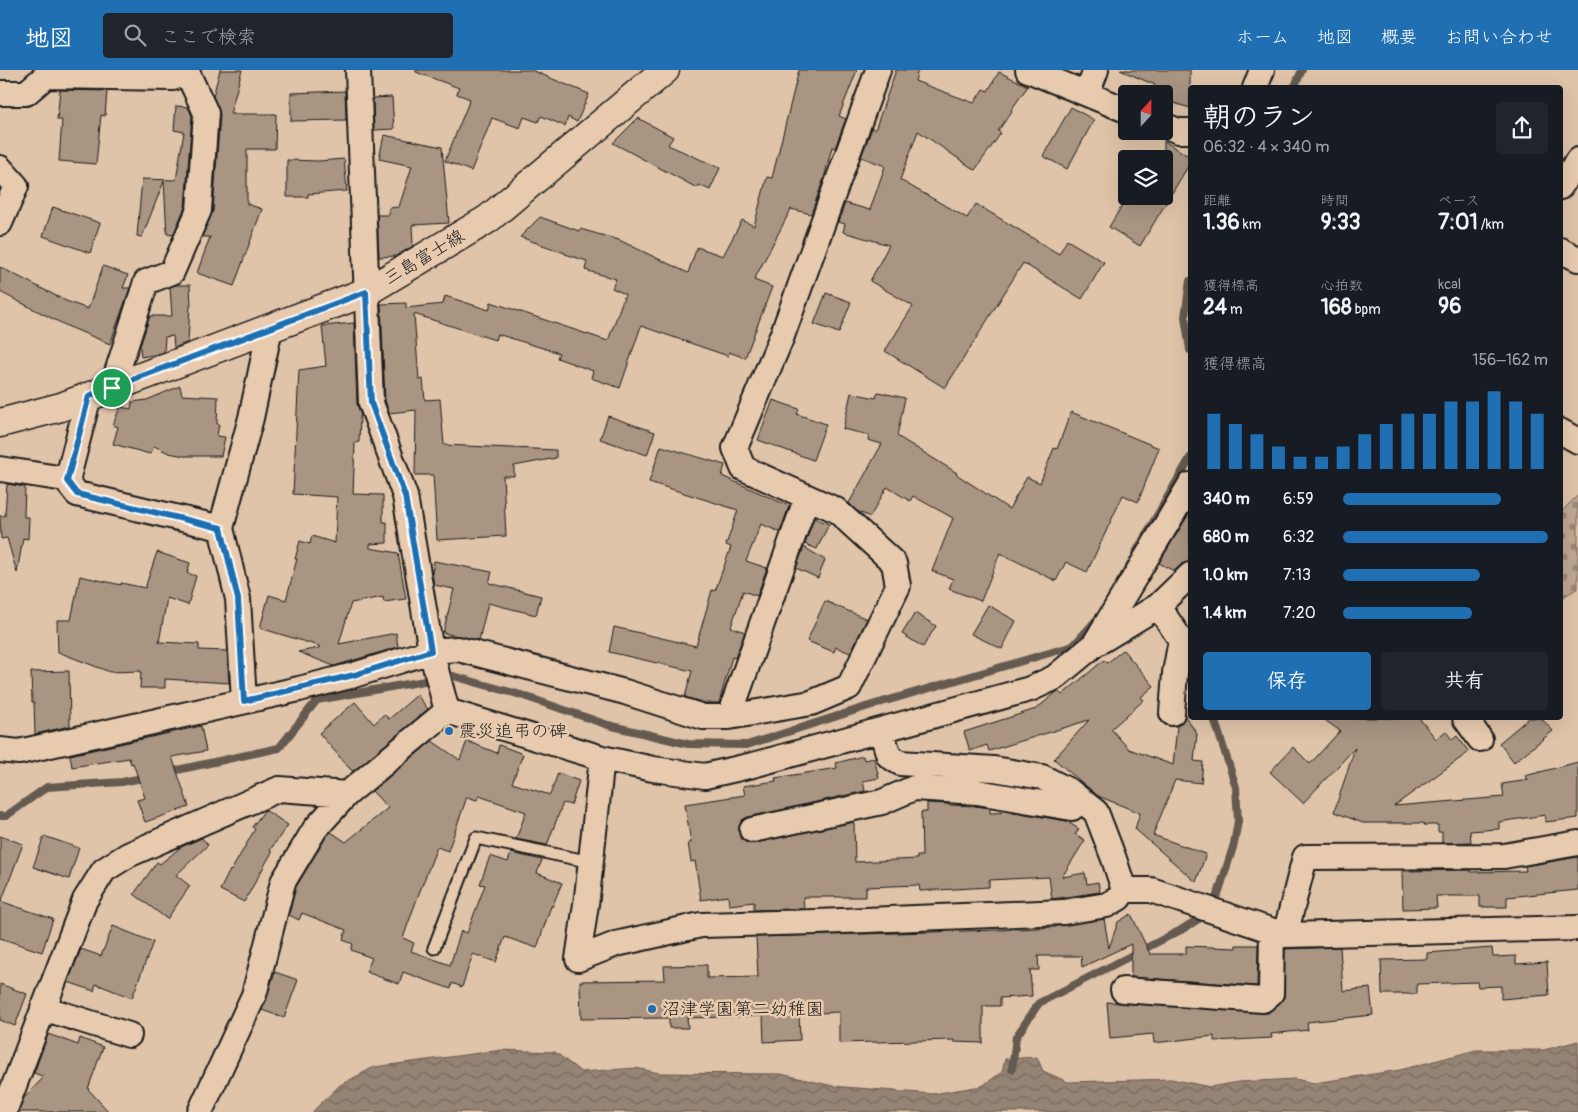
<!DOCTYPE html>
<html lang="ja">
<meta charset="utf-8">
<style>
body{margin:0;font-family:Pangolin,"Klee One",sans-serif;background:#20242c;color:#f1f3f6;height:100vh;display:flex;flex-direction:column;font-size:19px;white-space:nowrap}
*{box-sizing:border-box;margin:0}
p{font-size:16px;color:#9ea1a6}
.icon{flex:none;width:28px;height:28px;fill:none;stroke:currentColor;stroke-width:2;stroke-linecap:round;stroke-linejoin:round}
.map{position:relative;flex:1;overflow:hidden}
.sheet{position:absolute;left:1188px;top:15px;width:375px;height:635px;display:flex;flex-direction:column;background:#171b24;border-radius:5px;box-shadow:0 5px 20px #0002}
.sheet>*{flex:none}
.needle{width:32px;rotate:21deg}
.controls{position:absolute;left:1118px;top:15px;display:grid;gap:10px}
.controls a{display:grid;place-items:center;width:55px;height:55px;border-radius:5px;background:#171b24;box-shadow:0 5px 20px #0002;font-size:25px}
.pin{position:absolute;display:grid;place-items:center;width:42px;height:42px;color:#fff;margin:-21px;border:2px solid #fff;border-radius:50%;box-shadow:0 1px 5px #0007}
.round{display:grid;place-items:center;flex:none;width:52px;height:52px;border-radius:5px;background:#20242c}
.overview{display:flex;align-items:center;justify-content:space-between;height:85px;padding:0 15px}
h1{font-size:28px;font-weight:800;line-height:38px}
.stats{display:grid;grid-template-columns:repeat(3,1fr);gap:8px;height:85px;padding:5px 15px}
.stats div{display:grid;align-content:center}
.stats b{font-size:21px;font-weight:800}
.stats small{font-size:14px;font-weight:400}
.stats p{font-size:14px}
.chart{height:140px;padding:10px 15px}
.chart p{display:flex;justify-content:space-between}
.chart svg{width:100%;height:90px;margin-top:5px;stroke:#1f6fb2;stroke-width:6}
.cta{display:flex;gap:10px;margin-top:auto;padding:10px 15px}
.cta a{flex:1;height:58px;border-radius:5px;background:#1f6fb2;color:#fff;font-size:20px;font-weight:800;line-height:58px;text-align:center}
.cta a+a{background:#20242c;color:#f1f3f6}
ul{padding:0 15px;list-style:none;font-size:16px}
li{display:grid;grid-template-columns:80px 60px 1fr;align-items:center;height:38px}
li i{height:12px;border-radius:6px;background:#1f6fb2}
header{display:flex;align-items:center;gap:30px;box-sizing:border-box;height:70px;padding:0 25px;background:#1f6fb2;color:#fff}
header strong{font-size:24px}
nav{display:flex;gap:28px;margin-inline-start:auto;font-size:18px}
.search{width:350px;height:45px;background:#20242c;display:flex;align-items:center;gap:12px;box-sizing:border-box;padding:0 18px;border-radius:5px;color:#9ea1a6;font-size:19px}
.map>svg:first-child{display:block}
</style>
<header>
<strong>地図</strong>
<div class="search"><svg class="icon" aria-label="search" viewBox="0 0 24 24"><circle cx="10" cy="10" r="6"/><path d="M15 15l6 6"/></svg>ここで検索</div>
<nav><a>ホーム</a><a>地図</a><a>概要</a><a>お問い合わせ</a></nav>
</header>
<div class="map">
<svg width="1578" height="1042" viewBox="0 0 1578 1042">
<defs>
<pattern id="cemetery-stones" width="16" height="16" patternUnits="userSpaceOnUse" patternTransform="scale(1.25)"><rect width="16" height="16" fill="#c0a892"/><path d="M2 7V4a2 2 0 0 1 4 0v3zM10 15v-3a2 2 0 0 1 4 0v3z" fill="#9b8876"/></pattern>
<pattern id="water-waves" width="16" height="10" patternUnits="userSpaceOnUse" patternTransform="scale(1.25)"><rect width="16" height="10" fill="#958373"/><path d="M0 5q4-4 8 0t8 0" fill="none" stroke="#796a5e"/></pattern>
</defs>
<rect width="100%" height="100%" fill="#e0c4a9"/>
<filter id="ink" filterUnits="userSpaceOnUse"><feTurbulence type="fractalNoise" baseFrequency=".02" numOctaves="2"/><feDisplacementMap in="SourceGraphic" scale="10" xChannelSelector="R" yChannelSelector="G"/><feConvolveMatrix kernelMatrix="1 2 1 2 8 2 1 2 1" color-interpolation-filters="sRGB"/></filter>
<g filter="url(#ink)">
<path fill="url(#cemetery-stones)" stroke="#6e6257" d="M1578 425V518L1560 529V443Z"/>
<path fill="url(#water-waves)" stroke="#655a50" d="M1578 971V1042H312L340 1015 374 997 502 980 555 982 581 1002 636 998 659 1003 781 1004 833 1016 932 1024 982 1016 1002 1002 1005 989 1037 987 1043 1001 1068 1012 1171 1009 1210 1017 1238 1012 1295 1009 1314 1013 1400 1000 1476 980H1544Z"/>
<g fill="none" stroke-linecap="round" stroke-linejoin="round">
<path stroke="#655a50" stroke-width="8" d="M1294 18 1302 0
M1190 211 1185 247 1190 280
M1135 484 1190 388
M168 702 279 678 317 630 453 606 521 625 608 655 688 674 747 675 872 635 1073 576 1100 546
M0 746H6L47 717 122 712 147 707
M1012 999 1016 967 1039 933 1181 860 1200 848 1213 834 1219 821 1234 774 1238 751 1236 717 1214 648"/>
</g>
<path fill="#a99582" stroke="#1c1c1c" d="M220 0H242L230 44H276L275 79H247V134L262 139 234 216 197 203 210 167H202L213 141 220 44 213 26Z
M416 0H531L589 24 577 52 568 47 565 56 541 46 538 52 524 47 520 58 492 48 471 101 445 91 470 29 457 24 459 18 416 2Z
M799 0H857L839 46 846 49 835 78 832 77 824 108 811 144 791 139 754 210 772 217 745 288 729 282 728 286 641 256 620 318 591 308 593 301 557 288 559 283 497 264 495 270 414 244 419 310 423 309 425 330 440 329 444 375 556 380V388L514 396V406H503L506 466 437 470 433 405H415L416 340 389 343 385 330 381 234 406 233V238L443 234 445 226 489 240 491 232 608 271 625 224 612 218 616 209 585 200 587 191 565 184V183L520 167 540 147 579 161 580 159 619 170 688 203 697 177 723 186 742 150 754 156 767 107 772 108Z
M896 0H918L915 11 974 33 983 19 988 21 999 2 1028 16 1011 40 1012 41 998 61 1001 63 975 100 918 61 900 110 967 148 976 134 1059 184 1067 170 1104 192 1082 229 1023 193 945 318 885 281 913 236 870 211 889 175 843 162 845 154 838 152 845 133 870 140 885 96 861 87 872 58 875 60Z
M1120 0H1190V38L1164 30V24H1151L1155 15Z
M60 20 107 21 105 46 101 45 96 94 59 91 62 50H57Z
M345 21 346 50 291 51V23Z
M392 27 394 59 374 60 373 28Z
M176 36 188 37 192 46 185 137 173 165 167 164 164 111 142 167 137 166 142 109 176 110 184 62 174 60Z
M1071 37 1094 50 1067 99 1043 86Z
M638 48 673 67 668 75 720 98 710 120 699 115 697 118 613 73Z
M384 65 442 77 449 153 412 155 413 176 396 186 379 187 377 145H389V138L399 137 412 96 379 89Z
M1164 71 1190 87V93L1140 176 1109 157 1128 126H1164Z
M344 89 347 121 308 124V127H287V90L319 91Z
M53 137 100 153 90 183 43 166Z
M103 196 128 205 123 218H130L110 274 67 256 0 222V197L66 231 88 239Z
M175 215H190L191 236H190L188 272 174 278 173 266 165 267 164 282 154 285 141 287 140 276 150 246H172L170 217Z
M826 223 851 232 839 263 814 254Z
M354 253 357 334 361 346H360L359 372 355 373 353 424 383 425V452H387V473L370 474V478L398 483 406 529 384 532 383 527 351 533 339 574 396 563 398 577 334 596 298 582 319 578V576L260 558 269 525 286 530 297 489H295L300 471 310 474 312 466 335 473 337 427 293 424 299 300 326 296 322 256Z
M180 316 182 325 218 327 217 354H219L217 366 225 367 221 386H184L169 383 154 376 150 384 113 374 118 357 113 355 120 337 131 339 132 332 147 330Z
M878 322 905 328 897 366 957 403 956 404 1009 439 1027 407 1040 413 1054 378 1057 379 1071 342 1159 378 1138 432 1123 425 1087 502 1066 492 1056 511 1000 483 981 531 949 519 953 509 932 501 953 448 913 426 910 431 887 417 870 447 857 441 849 433 882 374 868 370 869 365 843 359 851 323 876 328Z
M773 330 799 339 797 344 826 354 813 390 758 370Z
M608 346 655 362 647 385 600 369Z
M661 376 725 395 722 406 789 436 780 462 761 454 746 491 767 498 757 526 743 521 731 557 745 562 735 588 732 587 719 633H705L685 627 692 601 609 582 614 557 696 576 712 520 715 521 731 477 726 475 738 440 649 412Z
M7 414 25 417 24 447H29L28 469 23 468 17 503 7 468 1 469 0 446H5Z
M1190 442V492L1181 495 1174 501 1159 493Z
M814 448 829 454 817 479 805 474Z
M804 477 825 490 818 508 796 498Z
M157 482 190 493 187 503 196 506 188 535 167 528 159 572 199 574V580L227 581 229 613 165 609V618H140L141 601 110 602 58 582 57 550H71L80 506 121 515V513L145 518Z
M434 491 492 502 489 513 541 526 536 545 488 533 479 570 443 563 454 519 434 515 432 503Z
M825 531 867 549 850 583 836 577 834 582 807 571Z
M988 535 1016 551 1002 579 971 564Z
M915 543 936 556 923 577 902 564Z
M1123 580 1154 616 1141 627 1144 630 1111 659 1129 679 1173 695 1177 656 1183 651 1185 646 1197 664 1194 691 1203 692 1201 713 1175 710 1153 765 1206 784 1196 812 1135 759 1140 743 1098 726 1054 689 1089 650 989 681 987 675 970 681 964 662 1036 639 1058 621 1062 625 1104 590 1107 593Z
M69 601 70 656 35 664 34 632H32L31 602Z
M417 625 428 639 354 701 351 700 319 663 355 632 374 654 384 644 389 649Z
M1322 648H1419L1436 669 1446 661 1452 670 1457 666 1469 682 1394 736 1504 727 1502 714 1529 710 1525 706 1578 692V748L1546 752 1545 745 1499 752V759L1470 761 1471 772 1442 773V762H1438V755H1424V753H1363L1334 742 1355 678 1303 733 1270 702 1293 677 1310 694 1340 661Z
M1529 648H1541L1553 661 1514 692 1499 673Z
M201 656 206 681 172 687 189 737 145 752 137 730 145 728 133 693 131 694 129 688 72 697 70 685Z
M432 671 460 690 467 671 497 683 499 675 523 684 512 713 550 725 558 703 579 711 571 735 563 733 547 775 516 769 526 742 479 726 477 730 467 727 448 781 437 777 418 826 403 868 414 873 411 881 450 895 461 861 467 863 485 815 480 814 490 786 508 792 511 783 542 790 537 803 562 813 552 837 551 836 537 878 505 867 496 892 473 884 462 917 452 913 451 919 403 902 399 914 366 902 372 888 351 880 353 874 343 870 346 860 302 843 299 850 289 845 296 817 326 767 331 762 346 772 388 738 372 721Z
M863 686 864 690 874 688 879 708 863 711 865 721 749 747 742 750 739 756V762L742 769 747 773H755L854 752 855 792 917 789V786H922L921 742H927V733L948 734V735L975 736 990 738V743L1014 742 1066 751 1079 759 1075 764 1085 770 1062 807 1085 803 1087 814 1098 812 1100 822 1052 829 1049 807 989 810V817L920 821 919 815 866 817V827H803L804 839 754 840V832L729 835 728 826 701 830 695 791 691 792 688 773H691L685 734 745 725 743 716 776 711 775 708 837 698 836 693Z
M265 740 288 755 270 780 272 782 244 832 220 820 230 800 231 801 255 759 252 757Z
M0 766 23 774 2 830 0 829Z
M44 766 79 778 69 809 33 797Z
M202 768 208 775 176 805 190 816 167 849 134 824 157 792 160 794 181 777Z
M1578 787V820L1507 827V837H1480V826H1436L1437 838 1403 839 1402 801 1471 800V802L1526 801 1525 796Z
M0 831 53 849 42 882 0 868Z
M1131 844 1150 884H1186V876L1236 878V875H1258L1257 916 1131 907V874L1082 897 1081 886H1038L1039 900H1030L1032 926 1000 928V936H983V973L954 972V970L839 973V942L799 944 800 970 764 972 763 946 687 948 688 958H669V948L581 949 580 911 665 910 664 896 707 895V908L758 907 756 867 999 860 1056 857V856L1104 849 1109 878 1118 852Z
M113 856 153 872 132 928 96 914 94 921 68 912 81 879 101 886Z
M1340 877 1343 921 1370 918 1373 945 1307 952 1308 960 1271 964 1272 968 1214 971V966L1154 973 1153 964 1110 968 1107 932 1268 943 1280 933 1284 928 1285 879Z
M1492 878 1493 887 1516 886V894L1547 892 1549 925 1501 929V916L1478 917 1477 912 1417 914V924H1382L1381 890 1427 889V883Z
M275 902 298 910 284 948 262 940Z
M0 914 27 924 15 956 0 950Z
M48 964 78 975 80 968 103 977 88 1019 109 1042H19L24 1028 44 1007 34 1003Z"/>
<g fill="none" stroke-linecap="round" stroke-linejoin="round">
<g stroke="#1c1c1c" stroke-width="15">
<path id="service" d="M434 878 476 768 591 792"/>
</g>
<g stroke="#1c1c1c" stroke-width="28">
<path id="minor" d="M358 0 371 333 405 426 431 581 447 641
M1028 0 1126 40
M1255 18 1262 0
M0 23H26L46 6 173 8 187 2 206 43 199 140 172 202 146 212 112 318
M1087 24 1096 0
M1164 55 1178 61H1190
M0 98 16 116 0 153
M1560 117 1578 90
M1560 180 1578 189
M1560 361 1578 371
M0 399 65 409 77 424 221 458 238 529 244 631
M67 411 89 326
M221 458 251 348 270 258
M1158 536 1190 505
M1099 572 1158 536 1181 570 1175 603 1172 643
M729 647 807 427
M1465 648 1480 669
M881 660 889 686 900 693 994 699 1042 707 1071 722 1096 742 1114 789 1124 820H1151L1285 865 1578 858
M0 680 19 682 299 619 354 605 431 581 458 579 625 622 703 647H729L811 633 849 617 898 516 894 493 836 440 743 398 735 378 782 266 878 0
M602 688 587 827 578 889 616 874 701 855 817 852 1064 842 1107 835 1119 828 1124 820
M752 760 882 732 914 718 977 722 1072 738 1081 730
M1285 865 1305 787 1504 786 1578 773
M1123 920 1263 930 1271 923 1272 861
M43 938 129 965
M4 1042 85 830 104 800 128 785 279 719 347 724
M200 1042 254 925 283 812 315 759 347 724 447 641 602 688 653 699 705 706 753 695 1030 619 1054 608 1094 575 1190 415"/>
</g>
<g stroke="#1c1c1c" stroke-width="31">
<path id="primary" d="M0 353 61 337 366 222 488 149 665 0"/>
</g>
<use href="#service" stroke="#e8cbaf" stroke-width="11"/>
<use href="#minor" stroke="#e8cbaf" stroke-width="24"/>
<use href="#primary" stroke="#e8cbaf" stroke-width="28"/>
</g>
</g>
<g fill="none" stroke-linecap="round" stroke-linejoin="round" filter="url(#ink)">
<g stroke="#fff" stroke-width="10">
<path id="route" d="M366 222 371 333 405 426 431 581 354 605 244 631 238 529 221 458 77 424 67 411 89 326Z"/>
</g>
<use href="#route" stroke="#1f6fb2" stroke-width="6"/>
</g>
<g fill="#1f6fb2" stroke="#e8cbaf" stroke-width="2">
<circle cx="449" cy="661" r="5"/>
<circle cx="652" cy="939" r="5"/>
</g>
<g text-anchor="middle" stroke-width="5" stroke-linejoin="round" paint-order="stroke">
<g font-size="18" fill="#1c1c1c" stroke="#e8cbaf">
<text transform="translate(424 187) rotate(-31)" y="6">三島富士線</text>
</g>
<g font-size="18" fill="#1c1c1c" stroke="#e8cbaf" text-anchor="start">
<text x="459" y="667">震災追弔の碑</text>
<text x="662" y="945">沼津学園第二幼稚園</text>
</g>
</g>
</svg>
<div class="controls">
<a><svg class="needle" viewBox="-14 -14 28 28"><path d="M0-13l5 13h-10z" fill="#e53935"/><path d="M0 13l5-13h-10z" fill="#9ea1a6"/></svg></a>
<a><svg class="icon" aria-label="layers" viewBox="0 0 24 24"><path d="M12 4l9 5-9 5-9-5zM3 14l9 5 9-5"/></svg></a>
</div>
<div class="pin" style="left:112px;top:318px;background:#1e9e55"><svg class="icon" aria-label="arrive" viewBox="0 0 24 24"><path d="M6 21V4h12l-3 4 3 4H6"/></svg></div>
<section class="sheet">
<div class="overview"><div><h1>朝のラン</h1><p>06:32 · 4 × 340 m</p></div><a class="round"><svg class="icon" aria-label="share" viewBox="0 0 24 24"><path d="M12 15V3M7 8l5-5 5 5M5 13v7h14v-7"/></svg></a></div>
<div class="stats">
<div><p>距離</p><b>1.36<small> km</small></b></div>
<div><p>時間</p><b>9:33</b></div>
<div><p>ペース</p><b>7:01<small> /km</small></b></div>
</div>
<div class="stats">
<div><p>獲得標高</p><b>24<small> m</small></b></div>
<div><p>心拍数</p><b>168<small> bpm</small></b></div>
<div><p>kcal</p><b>96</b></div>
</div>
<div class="chart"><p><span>獲得標高</span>156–162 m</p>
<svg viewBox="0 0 160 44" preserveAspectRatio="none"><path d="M5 44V17M15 44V22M25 44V27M35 44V33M45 44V38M55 44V38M65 44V33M75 44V27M85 44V22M95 44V17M105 44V17M115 44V11M125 44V11M135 44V6M145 44V11M155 44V17"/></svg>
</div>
<ul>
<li><b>340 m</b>6:59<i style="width:77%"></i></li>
<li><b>680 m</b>6:32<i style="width:100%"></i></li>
<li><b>1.0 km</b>7:13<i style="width:67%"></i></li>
<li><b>1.4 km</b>7:20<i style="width:63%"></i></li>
</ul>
<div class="cta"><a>保存</a><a>共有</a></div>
</section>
</div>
